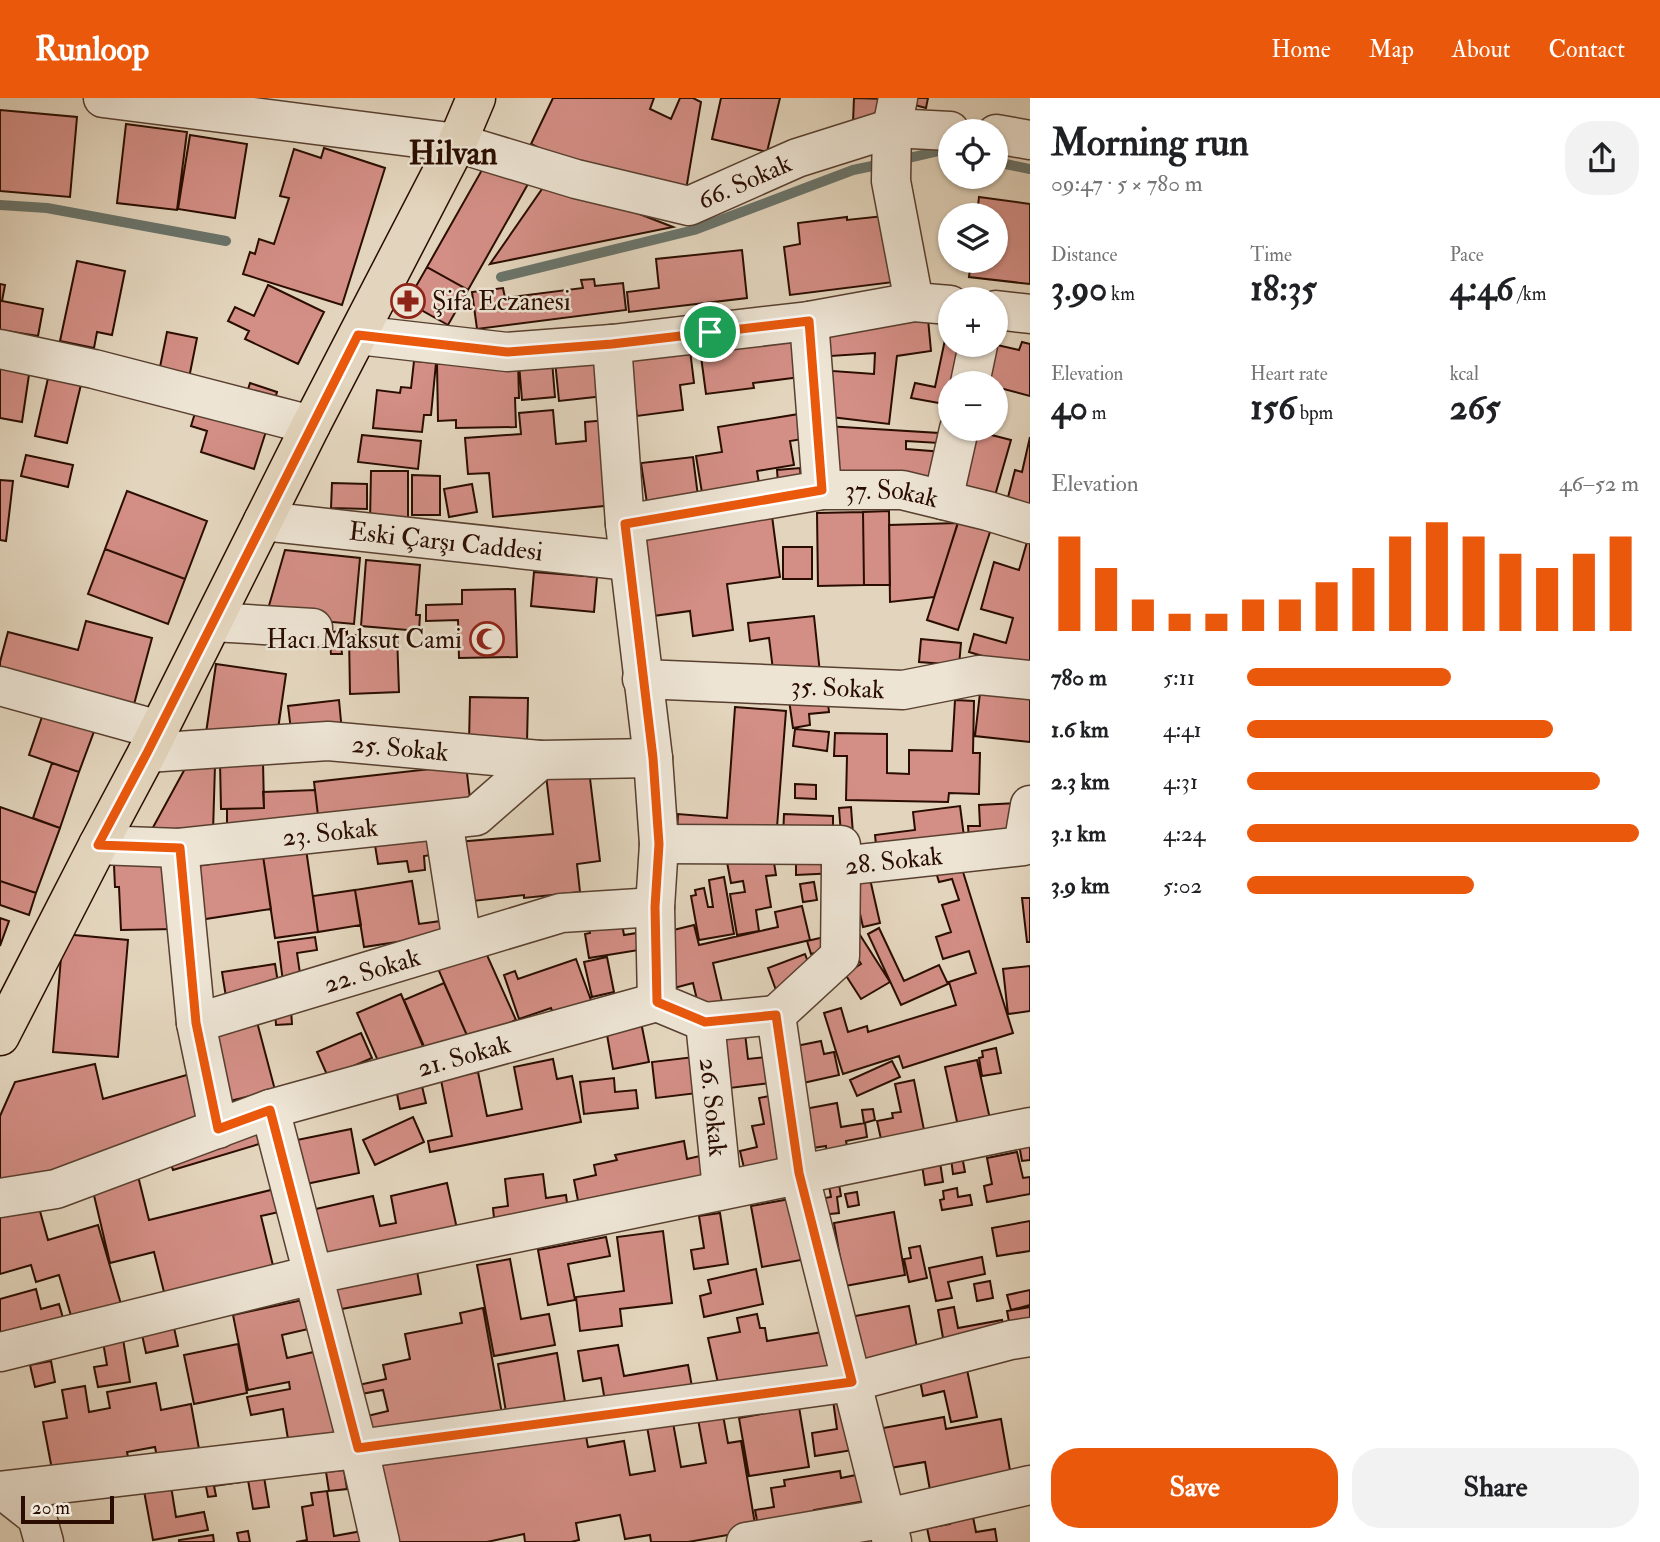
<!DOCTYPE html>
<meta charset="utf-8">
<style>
body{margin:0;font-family:"IM FELL Double Pica",serif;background:#f2f2f2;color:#202124;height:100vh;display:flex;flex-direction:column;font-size:26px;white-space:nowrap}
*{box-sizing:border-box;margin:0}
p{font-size:23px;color:#757577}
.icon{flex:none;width:38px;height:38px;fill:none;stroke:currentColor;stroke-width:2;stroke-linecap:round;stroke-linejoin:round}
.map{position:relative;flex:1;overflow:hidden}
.panel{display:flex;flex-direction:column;background:#fff;width:630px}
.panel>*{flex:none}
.controls{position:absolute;left:938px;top:21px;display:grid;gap:14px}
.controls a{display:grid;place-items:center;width:70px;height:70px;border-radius:50%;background:#fff;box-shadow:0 2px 5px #0004;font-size:35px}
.scale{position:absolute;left:21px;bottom:18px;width:93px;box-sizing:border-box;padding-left:7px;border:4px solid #2a0d00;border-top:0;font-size:19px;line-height:24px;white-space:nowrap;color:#2a0d00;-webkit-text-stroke:5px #ede4d4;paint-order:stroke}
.pin{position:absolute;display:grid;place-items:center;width:60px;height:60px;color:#fff;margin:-30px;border:4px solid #fff;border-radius:50%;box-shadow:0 2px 7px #0007}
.round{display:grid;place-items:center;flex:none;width:74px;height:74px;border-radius:28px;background:#f2f2f2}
.headline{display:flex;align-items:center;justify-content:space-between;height:119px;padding:0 21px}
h1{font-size:38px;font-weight:800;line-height:52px}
.stats{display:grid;grid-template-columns:repeat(3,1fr);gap:10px;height:119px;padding:7px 21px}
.stats div{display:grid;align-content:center}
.stats b{font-size:35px;font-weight:800}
.stats small{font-size:19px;font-weight:400}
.stats p{font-size:19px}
.chart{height:196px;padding:14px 21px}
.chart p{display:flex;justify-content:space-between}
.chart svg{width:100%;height:126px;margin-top:7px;stroke:#ea580c;stroke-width:6}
.cta{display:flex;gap:14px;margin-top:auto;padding:14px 21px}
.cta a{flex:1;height:80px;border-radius:28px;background:#ea580c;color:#fff;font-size:28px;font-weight:800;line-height:80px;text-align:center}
.cta a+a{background:#f2f2f2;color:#202124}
ul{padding:0 21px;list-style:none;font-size:23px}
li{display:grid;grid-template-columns:112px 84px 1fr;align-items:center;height:52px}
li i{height:18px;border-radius:9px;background:#ea580c}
header{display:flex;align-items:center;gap:42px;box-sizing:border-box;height:98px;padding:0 35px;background:#ea580c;color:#fff}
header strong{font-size:33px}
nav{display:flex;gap:38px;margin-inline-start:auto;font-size:24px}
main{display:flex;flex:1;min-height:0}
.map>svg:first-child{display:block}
</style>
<header>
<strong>Runloop</strong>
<nav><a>Home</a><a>Map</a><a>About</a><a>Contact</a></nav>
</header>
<main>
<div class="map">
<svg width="1030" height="1444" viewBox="0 0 1030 1444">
<rect width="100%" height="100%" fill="#e3d5bd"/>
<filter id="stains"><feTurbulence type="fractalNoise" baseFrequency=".00286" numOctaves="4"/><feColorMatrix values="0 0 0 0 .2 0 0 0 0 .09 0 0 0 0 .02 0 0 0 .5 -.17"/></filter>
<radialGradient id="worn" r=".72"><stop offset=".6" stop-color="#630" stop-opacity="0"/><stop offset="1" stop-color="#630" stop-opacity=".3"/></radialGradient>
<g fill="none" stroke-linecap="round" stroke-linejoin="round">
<path stroke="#6a746b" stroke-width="10" d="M900 62 939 53 950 56
M996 64 1030 71
M0 107 47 110 226 143
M501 179 694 132 853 72 882 66"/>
</g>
<path fill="#d38e85" stroke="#2a0d00" stroke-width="2" d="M553 0H654L650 11 671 21 680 0H693L701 4 686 92 602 81 531 46Z
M721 0H780L767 54 712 41Z
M854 0 884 1 883 25 853 24Z
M908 0H928L926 10 907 5Z
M0 12 77 19 70 99 0 93Z
M126 26 187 34 177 112 117 105Z
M190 37 247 46 235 120 178 111Z
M324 50 385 70 342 207 243 176 250 154 255 156 259 141 274 146 289 100 280 98 294 51 321 60Z
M491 56 532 79 468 192 427 169Z
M549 81 673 129 490 166Z
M979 99 1030 106V186L969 179 971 163H996V117H977Z
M893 117 902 183 790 197 784 149 800 146 798 125 847 119V122Z
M742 152 747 200 629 214 627 194 659 190 656 161Z
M77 163 125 173 112 237 97 234 94 250 60 243Z
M427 169 468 192 448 227 407 204Z
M594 181 595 188 623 185 626 212 477 231 472 194 503 190 505 200 583 190 581 182Z
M0 186 5 187 2 203 43 211 38 238 0 232Z
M268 187 324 214 298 266 245 241 249 233 228 223 235 209 254 218Z
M928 221 931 253 897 258 889 326 823 318 819 272 874 276 875 255 816 259 813 237Z
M167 234 197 240 188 285 158 279Z
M946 237 950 238V247H973L965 285H950V307L911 300 915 285 935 289Z
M804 238 809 278 753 285 754 290 706 296 700 251Z
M1022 244 1030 246V298L996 289V285H986L997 247 1019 252Z
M690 252 694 285 680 287 683 312 637 318 629 259Z
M600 258 604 298 559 303 555 263Z
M414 263 436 265 431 317H424L422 334 373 330 377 292 400 295 401 289 411 290Z
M518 263 519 300H515L516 329 456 330V322L438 323 437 266Z
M552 263 555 299 522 302 519 266Z
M0 265 30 270 22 324 0 320Z
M51 267 84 274 67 345 35 338Z
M250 285 277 294 272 312 244 304Z
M199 302 269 324 254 371 201 354 207 333 191 328Z
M553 312 556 346 586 343 585 324 608 322 614 407 493 419 489 375 468 376 465 340 521 336 519 315Z
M811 314 815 339 790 343 794 367 757 373 761 398 704 407 696 358 722 354 718 329Z
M826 328 939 335V345L906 343V351L944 354 942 381 824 374Z
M968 331 1011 342 994 401 951 389Z
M362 337 421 343 418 371 358 364Z
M1030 339V412L1006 407 1015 372 1022 374Z
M26 357 73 367 68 389 21 378Z
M693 359 699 406 648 412 641 365Z
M800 370 801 383 778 385 777 372Z
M371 373H408V423H370Z
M412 377 440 378V417H412Z
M0 382 13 383 6 443 0 442Z
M332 385 367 386V411L331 410Z
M472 386 477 414 449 419 444 391Z
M127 393 207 423 185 481 105 451Z
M889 413 890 487H864L863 414Z
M863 414 864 487 818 488 817 415Z
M772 418 780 479 727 486 733 532 693 538 690 513 653 518 642 435Z
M959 421 991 431 958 532 927 522Z
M958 425 934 499 890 504 889 427Z
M1029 437 1030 438V572L969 554 974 536 1006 545 1013 520 981 511 994 464 1019 472Z
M783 449H812V481H783Z
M105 451 185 481 168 526 88 496Z
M285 452 360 460 354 526 266 518Z
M366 462 420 467 416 517H420L419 533 361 528Z
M534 474 597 479 594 514 531 508Z
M515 491 517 559 459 560 458 522 426 523V507L462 506V492Z
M814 518 820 575 774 580 769 540 750 543 748 525Z
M86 523 152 540 133 610 0 574V564L8 534 78 552Z
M347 533V546H341L342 556H331L329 534Z
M349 537H397L399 594 350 596Z
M921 541 961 545 959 567 919 564Z
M216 566 286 576 276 645 206 635Z
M980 595 1030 601V644L975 638Z
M827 597 829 614 809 616 810 627 793 630 789 602Z
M470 599 528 600 527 645 469 644Z
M339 602 342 634 292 640 288 608Z
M955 602 974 603 973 655H980L979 696 949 695 948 704 846 702 847 658H834L835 635 887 636V675L909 676V652L952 653Z
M735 609 786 613 776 742 677 734 678 716 727 720Z
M45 610 96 628 79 674 29 657Z
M795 631 829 634 827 653 793 648Z
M263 663 264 710 221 711 220 665Z
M52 665 79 674 60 730 33 720Z
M187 667H215L213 734 151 733Z
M466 667 471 709 319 726 314 684Z
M589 672 600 763 577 766 580 794 524 800V797L464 804 457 744 553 736 546 677Z
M795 686 816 687V701L795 700Z
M315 692 319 726 227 730V711L264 710 263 694Z
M1019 705 1021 739 969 742 968 728H980L979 707Z
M960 708 965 746 877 756 875 737 915 732 913 714Z
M0 709 60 730 36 795 0 783Z
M851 709 853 736 841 737 839 710Z
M784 716 833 718V742L783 741Z
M437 739 439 756 424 758 425 772 409 774 407 763 378 766 375 747Z
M306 751 318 834 275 840 263 758Z
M772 752 776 777 766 778 771 809 756 812 759 833 737 837 730 796 745 794 743 783 731 785 726 759Z
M836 756 837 775 796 777V757Z
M263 758 271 811 199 822 191 769Z
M959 761 1013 935 903 970 899 958 843 976 824 915 841 910 848 934 867 928 868 934 956 907 949 884 976 875 969 853 943 861 936 839 951 834 942 807 959 802 952 781 939 784 934 768Z
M173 765 175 831 121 832 119 789H115L114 767Z
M724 779 734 836 699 842 691 798 696 797 695 792 704 790 708 809H713L709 782Z
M870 781 880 825 863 829 853 785Z
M0 783 36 795 29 817 0 807Z
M412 783 419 826 441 823 443 837 364 849 355 792Z
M814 784 817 802 803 804 800 786Z
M355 792 361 827 318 834 313 798Z
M1022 800H1030V844H1027Z
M802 808 810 842 713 865 723 908 700 914 693 885 674 890 661 835 694 827 699 847 778 829 775 814Z
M620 815 624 837 643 834 645 851 589 860 585 836 590 835 588 821Z
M0 820 9 823 0 848Z
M879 830 904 883 939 867 948 886 901 907 868 836Z
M63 836 128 842 118 959 53 954Z
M833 837 836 850 811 856 807 843Z
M860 837 890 884 861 901 845 876 861 866 848 845Z
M315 839 317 852 297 855 301 882 283 884 278 844Z
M482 846 516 922 469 942 436 866Z
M805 856 814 880 777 895 768 870Z
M607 859 614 894 592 899 584 864Z
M576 861 592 905 554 918 551 910 519 921 504 877 515 873 518 881Z
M275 866 279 891 226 899 222 874Z
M1030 868V913L1008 916 1003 871Z
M444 885 469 942 429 960 404 902Z
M401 896 425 953 382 972 357 915Z
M275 912H291L292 926 276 927Z
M257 924 275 992 226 1004 208 937Z
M641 924 649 964 613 971 606 931Z
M361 935 372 960 328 979 317 954Z
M745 935 748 961 776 958 779 984 730 990 723 938Z
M821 943 824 956 834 954 839 977 794 987 786 950Z
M996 950 1001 975 982 978 979 960 983 959 982 953Z
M702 958 706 994 656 1000 652 964Z
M553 961 557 981 572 978 581 1024 430 1054 428 1043 452 1038 441 982 478 974 487 1018 522 1011 514 969Z
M977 962 990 1021 958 1028 945 969Z
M892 963 900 979 857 998 850 982Z
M95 966 103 1001 197 974 206 1021 59 1071 0 1085V1018L15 984Z
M614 980 615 994 636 992 638 1010 584 1016 580 984Z
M914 982 924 1032 881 1041 877 1023 893 1020 892 1015 901 1014 895 986Z
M421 984 426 1005 400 1011 396 991Z
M774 997 789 1068 746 1078 740 1053 757 1049 752 1028 764 1026 759 1000Z
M837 1005 841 1029 865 1025 867 1039 846 1043 847 1048 826 1052V1048L806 1051 799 1012Z
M873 1011 875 1022 864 1025 862 1012Z
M413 1019 424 1044 375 1067 363 1042Z
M263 1026 269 1043 173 1072 167 1055Z
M351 1031 359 1075 301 1087 292 1043Z
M1030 1039V1062L1022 1063 1018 1041Z
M684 1043 687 1061 700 1058 706 1088 580 1113 574 1082 596 1077 594 1067 617 1062 615 1057Z
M1017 1054 1023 1080 1030 1079V1096L987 1104 984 1088 992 1086 987 1060Z
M962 1058 965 1074 953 1076 951 1060Z
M940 1064 943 1084 925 1087 922 1067Z
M543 1076 546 1100 566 1097 569 1121 495 1130 493 1110 508 1108 505 1081Z
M138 1078 149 1122 283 1089 288 1112 261 1118 276 1180 167 1206 154 1154 110 1165 92 1089Z
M447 1085 459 1140 320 1170 307 1113 373 1098 380 1128 396 1125 391 1098Z
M839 1086 841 1098 837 1099 839 1115 821 1117 819 1101 831 1099 829 1088Z
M957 1090 958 1099 970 1097 972 1107 942 1112 940 1102 944 1101 943 1093Z
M857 1094 859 1107 848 1109 845 1096Z
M801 1099 812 1160 762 1169 751 1108Z
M38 1106 48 1142 98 1127 123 1213 74 1228 59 1177 36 1184 31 1167 0 1176V1117Z
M894 1114 905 1177 845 1188 834 1125Z
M720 1115 728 1166 694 1171 691 1152 704 1150 699 1118Z
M1030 1123V1153L997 1158 992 1130Z
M663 1133 672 1205 620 1211 622 1228 580 1233 576 1199 624 1193 617 1139Z
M606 1139 610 1158 568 1166 575 1202 548 1207 538 1152Z
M920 1148 927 1180 909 1184 904 1161 911 1160 909 1150Z
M982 1159 985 1176 948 1184 952 1200 936 1203 929 1170Z
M510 1161 521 1221 549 1216 555 1247 494 1258 477 1167Z
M416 1167 421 1196 331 1213 325 1185Z
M756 1171 763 1206 704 1219 700 1198 711 1195 708 1182Z
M990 1183 993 1200 977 1203 974 1186Z
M36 1191 41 1211 59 1206 67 1234 0 1250V1201Z
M1030 1192V1207L1011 1212 1007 1197Z
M312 1200 317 1229 282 1237 287 1260 318 1253 335 1338 289 1347 283 1311 251 1317 247 1299 290 1291 289 1284 248 1292 233 1217Z
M909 1208 919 1260 863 1271 850 1219Z
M954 1209 958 1230 1002 1222 1006 1240 945 1251 938 1212Z
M1030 1209V1226L1010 1229 1007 1213Z
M483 1210 502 1316 364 1344 359 1320 388 1313 383 1292 356 1297 354 1288 386 1281 383 1267 410 1261 405 1236 462 1225 460 1215Z
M757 1216 760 1230H765L767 1243 829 1233 836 1274 720 1294 708 1240 740 1234 737 1220Z
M173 1225 178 1248 146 1255 141 1232Z
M123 1241 130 1284 98 1289 94 1269 107 1267 103 1244Z
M238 1246 247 1295 194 1306 184 1257Z
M618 1247 624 1278 688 1267 693 1294 606 1309 601 1280 583 1283 578 1253Z
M557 1255 566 1310 507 1320 498 1266Z
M51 1263 55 1284 35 1289 30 1267Z
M966 1267 977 1319 951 1324 944 1293 923 1298 919 1277Z
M156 1285 161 1312 191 1306 201 1362 159 1370 155 1349 127 1354 130 1368 54 1382 43 1324 67 1320 62 1292 85 1288 89 1314 110 1310 107 1294Z
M850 1292 859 1351 815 1358 812 1335 837 1331 832 1295Z
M799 1309 809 1369 749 1378 739 1320Z
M723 1317 728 1345 741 1343 756 1432 688 1444H651L650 1437 625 1441 620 1417 576 1425 579 1442 571 1444H525L524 1436 487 1444H392L378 1364 586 1338 588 1349 624 1343 630 1377 655 1373 646 1323 672 1319 681 1369 706 1365 698 1321Z
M944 1319 946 1331 1001 1321 1011 1378 930 1392 925 1364 890 1370 883 1330Z
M344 1372 347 1391 329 1393 326 1374Z
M241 1373 242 1384 214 1388 216 1398 208 1399 204 1378Z
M840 1373 841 1380 861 1376 865 1403 814 1412 815 1419 758 1428 755 1412 774 1409 771 1390 785 1388 784 1382Z
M264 1379 269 1409 253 1411 248 1382Z
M171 1388 176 1419 204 1414 208 1432 153 1442 144 1393Z
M327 1393 334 1438 362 1433 363 1444H296L307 1442 302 1409 313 1407 311 1395Z
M971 1409 976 1434 995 1431 997 1444H930L927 1430 950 1426 948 1413Z
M248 1433 250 1444H239L237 1435Z
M213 1437 214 1444H179V1442Z"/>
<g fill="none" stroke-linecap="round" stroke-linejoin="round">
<g stroke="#583f2f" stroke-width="41">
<g id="minor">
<path id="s1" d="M103 0 457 45 576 81 689 108 797 60 892 30 950 33"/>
<path d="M898 0 892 30 891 83 914 204"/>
<path d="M996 36 1030 42"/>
<path d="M996 212 1030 216"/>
<path d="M809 223 822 392"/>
<path d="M358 237 507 254 612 246 809 223 914 204 950 207"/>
<path id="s2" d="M612 246 625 426 653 660 659 746 655 809 657 904 705 924 722 1091"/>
<path d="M0 251 94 271 311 327"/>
<path d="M970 285 978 247"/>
<path d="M943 402 959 331"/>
<path id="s3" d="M263 423 629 463"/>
<path id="s4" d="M625 426 822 392H902L988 413 1030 426"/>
<path d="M213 524 313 530"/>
<path id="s5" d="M642 581 903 592 979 577 1030 582"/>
<path d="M0 588 159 632"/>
<path id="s6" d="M147 655 328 643 540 662 653 660"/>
<path d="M443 722 462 844"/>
<path id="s7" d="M659 746 841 747V768L1023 748 1030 707"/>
<path id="s8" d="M98 747 179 750 476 718 540 662"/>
<path d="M179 750 196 925"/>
<path d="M841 768 840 858 776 917 799 1075 892 1444"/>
<path d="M705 924 776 917"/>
<path id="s9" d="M270 1011 657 904"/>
<path id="s10" d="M218 1031 196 925 561 815 655 809"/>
<path d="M0 1100 56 1091 270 1011 363 1369 380 1444"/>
<path d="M0 1254 312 1177 1030 1029"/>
<path d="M0 1393 358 1351 852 1284 1011 1242 1030 1239"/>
<path d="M4 1393 37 1419 44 1444"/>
<path d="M746 1444 887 1420 1030 1387"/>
</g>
</g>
<g stroke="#2a0d00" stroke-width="41">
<path id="major" d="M0 938 98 747 147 655 311 327 457 45 476 0"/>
</g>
<use href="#minor" stroke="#ede4d4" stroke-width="38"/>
<use href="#major" stroke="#e3d5bd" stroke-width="38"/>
</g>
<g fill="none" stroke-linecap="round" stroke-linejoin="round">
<g stroke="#fff" stroke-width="14">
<path id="route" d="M809 223 822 392 625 426 653 660 659 746 655 809 657 904 705 924 776 917 799 1075 852 1284 358 1350 270 1012 218 1031 196 925 180 750 98 747 147 655 358 237 507 254 612 246Z"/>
</g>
<use href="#route" stroke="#ea580c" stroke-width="9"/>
</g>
<defs>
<g id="pharmacy-ring" transform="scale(1.75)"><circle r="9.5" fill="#ede4d4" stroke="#8f2418" stroke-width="1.5"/><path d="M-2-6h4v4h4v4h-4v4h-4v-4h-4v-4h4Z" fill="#8f2418"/></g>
<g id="mosque-ring" transform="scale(1.75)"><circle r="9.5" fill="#ede4d4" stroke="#8f2418" stroke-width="1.5"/><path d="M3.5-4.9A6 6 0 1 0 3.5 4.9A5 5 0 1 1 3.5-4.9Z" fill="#8f2418"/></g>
</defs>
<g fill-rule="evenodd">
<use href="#pharmacy-ring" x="408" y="203"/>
<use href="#mosque-ring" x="487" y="541"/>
</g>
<g text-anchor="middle" stroke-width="5" stroke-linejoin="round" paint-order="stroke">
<g font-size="26" fill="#2a0d00" stroke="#ede4d4">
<text dy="9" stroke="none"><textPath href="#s1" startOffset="658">66. Sokak</textPath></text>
<text dy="9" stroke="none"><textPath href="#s4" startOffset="270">37. Sokak</textPath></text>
<text dy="9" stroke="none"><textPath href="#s3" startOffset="184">Eski Çarşı Caddesi</textPath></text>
<text dy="9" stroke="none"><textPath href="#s5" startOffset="196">35. Sokak</textPath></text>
<text dy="9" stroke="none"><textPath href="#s6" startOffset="254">25. Sokak</textPath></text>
<text dy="9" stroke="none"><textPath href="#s8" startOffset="233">23. Sokak</textPath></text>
<text dy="9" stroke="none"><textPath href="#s7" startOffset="256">28. Sokak</textPath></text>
<text dy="9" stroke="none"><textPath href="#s10" startOffset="292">22. Sokak</textPath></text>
<text dy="9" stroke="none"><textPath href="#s9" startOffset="201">21. Sokak</textPath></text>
<text dy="9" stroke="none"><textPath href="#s2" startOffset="798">26. Sokak</textPath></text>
</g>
<g font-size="26" fill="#2a0d00" stroke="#ede4d4" text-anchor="start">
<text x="432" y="212">Şifa Eczanesi</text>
<text x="462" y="550" text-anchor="end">Hacı Maksut Cami</text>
</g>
<g font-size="33" font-weight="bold" fill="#2a0d00" stroke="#ede4d4">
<text x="453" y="66">Hilvan</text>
</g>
</g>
<rect width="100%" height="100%" filter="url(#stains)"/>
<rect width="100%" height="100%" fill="url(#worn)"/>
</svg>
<div class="controls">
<a><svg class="icon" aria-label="locate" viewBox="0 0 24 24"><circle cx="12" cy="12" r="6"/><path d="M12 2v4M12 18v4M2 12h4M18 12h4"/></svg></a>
<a><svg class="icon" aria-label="layers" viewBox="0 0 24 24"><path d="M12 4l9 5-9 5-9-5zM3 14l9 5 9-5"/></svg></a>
<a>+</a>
<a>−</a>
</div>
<div class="scale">20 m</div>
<div class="pin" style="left:710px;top:234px;background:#1e9e55"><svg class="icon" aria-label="arrive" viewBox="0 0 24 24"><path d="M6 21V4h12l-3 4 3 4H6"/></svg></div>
</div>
<section class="panel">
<div class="headline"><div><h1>Morning run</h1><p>09:47 · 5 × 780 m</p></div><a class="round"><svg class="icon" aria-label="share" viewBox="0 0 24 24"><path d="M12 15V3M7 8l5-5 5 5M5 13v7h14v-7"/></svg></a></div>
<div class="stats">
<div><p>Distance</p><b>3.90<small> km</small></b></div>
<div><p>Time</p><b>18:35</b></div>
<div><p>Pace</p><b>4:46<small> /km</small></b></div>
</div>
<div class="stats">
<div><p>Elevation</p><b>40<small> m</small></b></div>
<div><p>Heart rate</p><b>156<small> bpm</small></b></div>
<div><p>kcal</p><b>265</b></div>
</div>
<div class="chart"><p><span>Elevation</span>46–52 m</p>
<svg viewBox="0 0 160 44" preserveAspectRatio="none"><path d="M5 44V11M15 44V22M25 44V33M35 44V38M45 44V38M55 44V33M65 44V33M75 44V27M85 44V22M95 44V11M105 44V6M115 44V11M125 44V17M135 44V22M145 44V17M155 44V11"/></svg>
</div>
<ul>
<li><b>780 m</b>5:11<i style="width:52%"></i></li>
<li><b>1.6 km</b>4:41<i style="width:78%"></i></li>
<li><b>2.3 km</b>4:31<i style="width:90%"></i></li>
<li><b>3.1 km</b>4:24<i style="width:100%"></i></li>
<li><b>3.9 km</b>5:02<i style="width:58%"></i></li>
</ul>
<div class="cta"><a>Save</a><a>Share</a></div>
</section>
</main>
